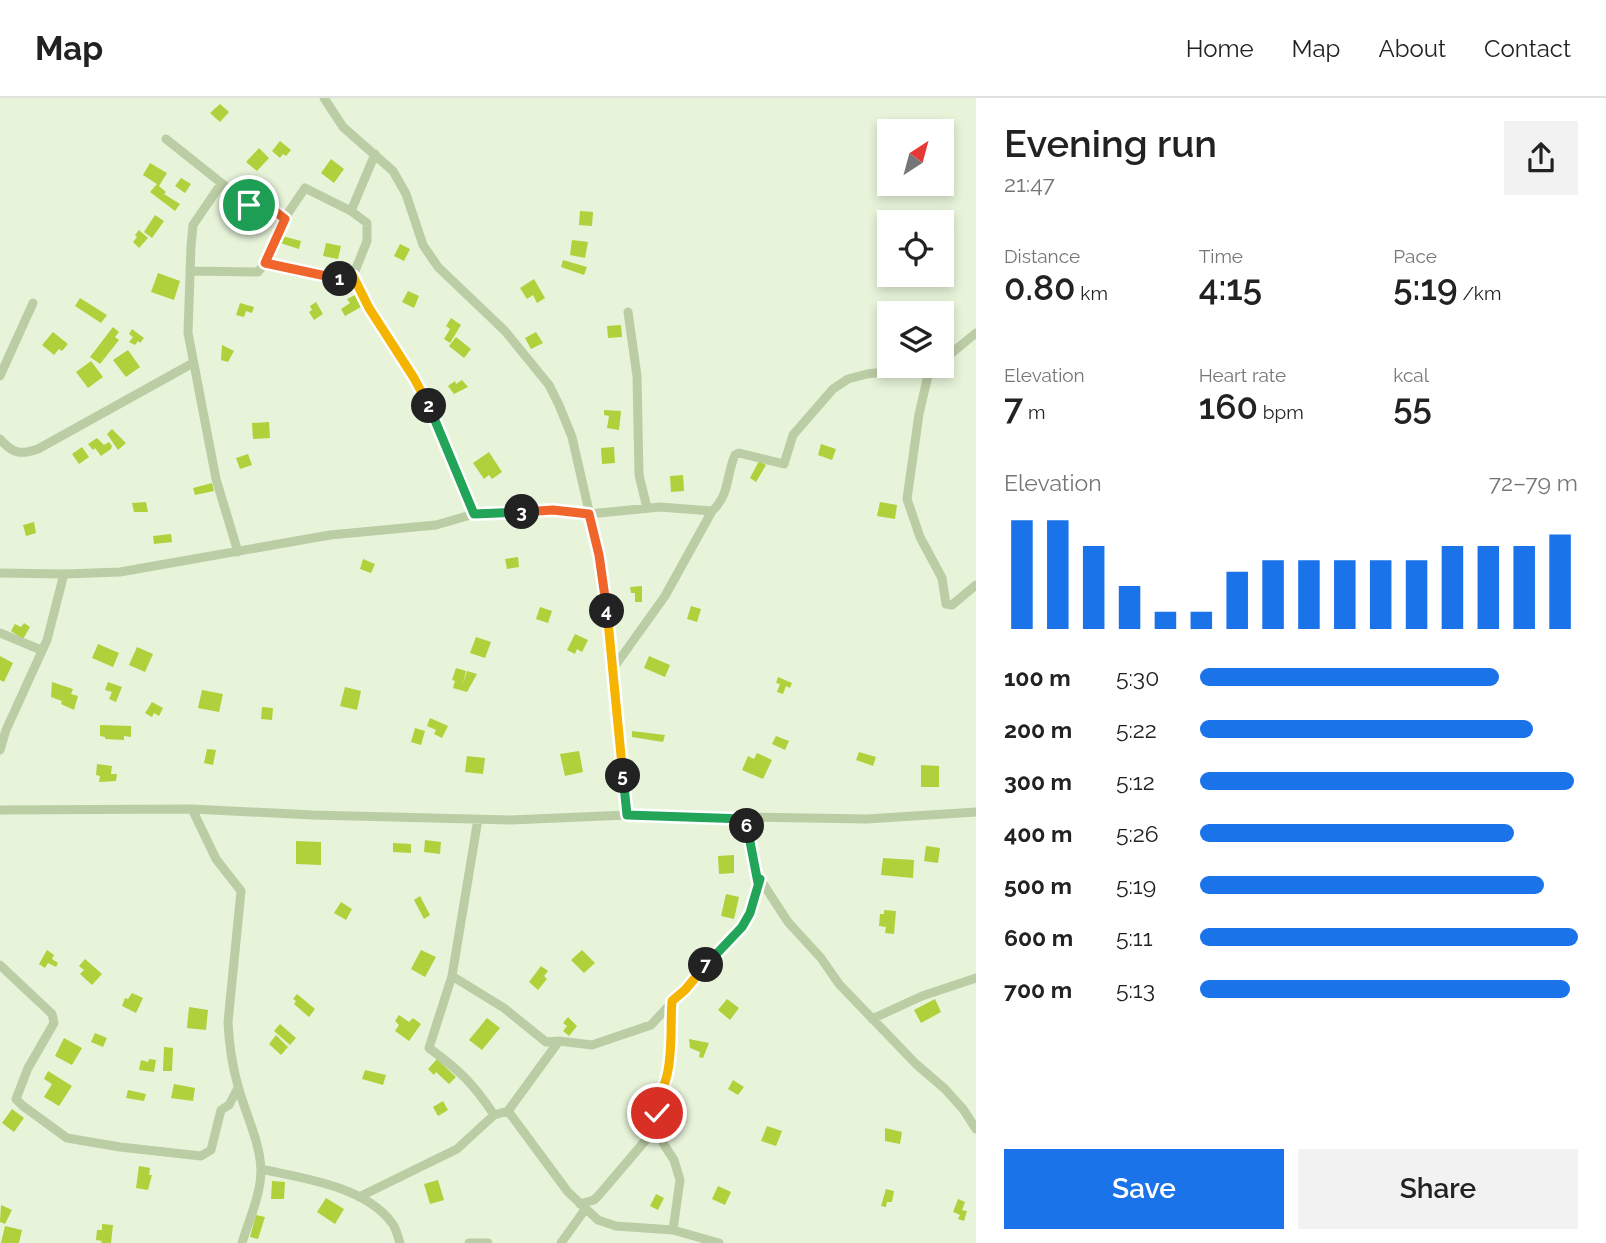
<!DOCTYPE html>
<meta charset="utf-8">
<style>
body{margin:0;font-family:Raleway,sans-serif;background:#f2f2f2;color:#222;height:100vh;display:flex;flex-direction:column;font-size:26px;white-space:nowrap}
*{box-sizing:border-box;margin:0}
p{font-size:23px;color:#767676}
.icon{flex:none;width:38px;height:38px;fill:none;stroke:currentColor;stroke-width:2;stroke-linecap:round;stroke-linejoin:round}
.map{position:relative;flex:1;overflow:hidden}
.details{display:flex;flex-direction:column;background:#fff;width:630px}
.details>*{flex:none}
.needle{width:46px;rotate:36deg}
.tools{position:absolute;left:877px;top:21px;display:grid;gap:14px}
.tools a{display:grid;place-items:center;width:77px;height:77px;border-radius:0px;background:#fff;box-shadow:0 4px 10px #0003;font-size:35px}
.pin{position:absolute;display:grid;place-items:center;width:60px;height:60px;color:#fff;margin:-30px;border:4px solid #fff;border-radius:50%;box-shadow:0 2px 7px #0007}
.km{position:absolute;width:35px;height:35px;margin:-18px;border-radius:50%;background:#222;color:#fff;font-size:19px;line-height:35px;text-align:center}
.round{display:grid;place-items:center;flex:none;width:74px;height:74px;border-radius:0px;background:#f2f2f2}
.summary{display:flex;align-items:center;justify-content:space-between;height:119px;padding:0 28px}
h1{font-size:38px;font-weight:600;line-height:52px}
.figures{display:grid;grid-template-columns:repeat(3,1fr);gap:10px;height:119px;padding:7px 28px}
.figures div{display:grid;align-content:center}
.figures b{font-size:35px;font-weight:600}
.figures small{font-size:19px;font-weight:400}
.figures p{font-size:19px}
.chart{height:196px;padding:14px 28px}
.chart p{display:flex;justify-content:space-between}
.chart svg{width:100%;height:126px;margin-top:7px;stroke:#1a73e8;stroke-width:6}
.cta{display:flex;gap:14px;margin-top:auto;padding:14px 28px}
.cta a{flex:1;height:80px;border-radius:0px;background:#1a73e8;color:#fff;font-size:28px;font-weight:600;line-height:80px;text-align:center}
.cta a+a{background:#f2f2f2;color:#222}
ul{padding:0 28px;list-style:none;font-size:23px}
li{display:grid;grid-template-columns:112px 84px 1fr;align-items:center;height:52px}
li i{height:18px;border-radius:9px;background:#1a73e8}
header{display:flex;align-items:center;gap:42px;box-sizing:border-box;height:98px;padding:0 35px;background:#fff;border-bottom:2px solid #e0e0e0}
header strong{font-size:33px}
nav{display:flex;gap:38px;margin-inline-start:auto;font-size:24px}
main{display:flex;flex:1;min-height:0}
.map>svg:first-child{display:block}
</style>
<header>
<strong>Map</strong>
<nav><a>Home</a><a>Map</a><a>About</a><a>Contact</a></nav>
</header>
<main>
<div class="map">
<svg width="976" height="1145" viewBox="0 0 976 1145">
<rect width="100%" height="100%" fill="#e7f4da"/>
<path fill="#afd13b" d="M220 6 229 14 220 24 210 15Z
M280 43 291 52 286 58 283 56 280 60 272 53Z
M259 50 269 60 257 73 246 64Z
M331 61 344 71 334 85 321 75Z
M150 65 167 75 159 88 166 94 164 96 180 106 175 113 150 94 157 86 143 77Z
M181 80 191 86 185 95 175 88Z
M235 109 250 115 244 129 229 124Z
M580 113 593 114 592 128 579 127Z
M155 117 164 123 152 140 144 134Z
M139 132 148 140 139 150 133 144 137 139 135 137Z
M282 138 301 143 299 151 280 145Z
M572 142 588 144 585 160 570 157Z
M326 145 341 148 338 161 323 158Z
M400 146 410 151 404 163 394 158Z
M563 162 587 169 584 177 561 169Z
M158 175 180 183 174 202 151 194Z
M534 181 545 200 537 205 533 197 527 201 520 190Z
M408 193 419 198 414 210 402 204Z
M355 197 361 209 345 218 341 211 350 205 347 201Z
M80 200 107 217 101 225 75 208Z
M316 204 323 216 314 222 309 214 312 212 310 208Z
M240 205 254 209 252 215 246 213 244 219 236 217Z
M451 220 461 227 450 245 444 241 450 231 446 228Z
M621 227 622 239 608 240 607 228Z
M113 229 119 234 115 239 119 242 100 266 90 259Z
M132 231 144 240 140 245 138 243 135 247 129 244 133 239 129 236Z
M53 234 68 246 62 253 59 251 54 257 42 247Z
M536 234 543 245 531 251 525 240Z
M456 239 471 251 464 260 449 248Z
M222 247 234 253 228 264 221 262Z
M128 252 140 269 126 279 113 262Z
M91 263 103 279 88 290 76 274Z
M462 282 468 289 454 296 448 288 455 283 456 286Z
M604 312 621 313 619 332 607 330 609 318 604 317Z
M269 324 270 340 253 341 252 325Z
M112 331 126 345 118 352 107 336Z
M97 340 104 347 109 344 112 348 111 351 101 358 95 350 93 352 88 346Z
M821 346 836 351 832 362 818 357Z
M82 349 89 359 79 366 72 356Z
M614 349 615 365 602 366 601 350Z
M489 354 502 374 492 381 489 377 484 381 473 365Z
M248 356 252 367 240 371 236 360Z
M759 363 766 367 756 384 750 380Z
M683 377 684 393 671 394 670 378Z
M212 385 214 393 195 397 193 390Z
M146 404 148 414H134L132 405Z
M880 404 897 407 895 421 877 418Z
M34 424 36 435 26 438 23 427Z
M171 436 172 444 154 446 153 438Z
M518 459 519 469 507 471 505 461Z
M363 461 375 466 371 475 360 471Z
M642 488V504H635V495H631L630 489Z
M691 508 701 511 697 524 687 521Z
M540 509 552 513 548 525 536 521Z
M24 525 30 529 23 541 11 533 15 526 21 529Z
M575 536 588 542 582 554 577 551 575 556 567 552Z
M476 539 491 544 485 560 470 555Z
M98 546 119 555 113 569 92 560Z
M137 549 153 556 145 574 129 567Z
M0 558 13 565 4 584 0 582Z
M649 558 670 567 665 579 644 570Z
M456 570 466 573 463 586 467 573 477 576 467 594 453 590 455 583 452 582Z
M778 579 792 585 790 590 786 588 783 596 777 594 780 586 776 585Z
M52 584 73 591 71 596 78 598 74 612 61 606 62 603 51 599Z
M108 584 122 589 116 604 109 601 112 594 105 592Z
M345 589 361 593 357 612 340 608Z
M202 592 223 596 219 614 198 610Z
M152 604 163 610 159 618 154 615 152 619 145 615Z
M262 609 273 610 272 622 261 621Z
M430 620 448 628 442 640 434 636 436 632 427 628Z
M100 627 131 628V639L124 638V642L105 641V639L100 638Z
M415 630 425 633 421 647 411 644Z
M632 633 665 637 663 644 632 639Z
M776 638 789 643 785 652 772 646Z
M207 651 216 652 213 667 204 665Z
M579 653 583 674 565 678 560 656Z
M859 654 876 659 873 668 856 662Z
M757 655 772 662 763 681 742 672 748 658 754 661Z
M467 658 485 660 483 676 465 674Z
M97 666 112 668 111 676H117L116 683 99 684 100 678 96 677Z
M921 667 939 668V689H921Z
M425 742 441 744 440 756 424 754Z
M296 743 321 744V767L296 766Z
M393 745 411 746V755L393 754Z
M926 748 940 750 938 765 924 763Z
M734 757V775L719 776 718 758Z
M883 760 914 762 913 780 881 777Z
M726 796 739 799 734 821 721 818Z
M420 798 430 817 424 821 414 802Z
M341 804 352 811 346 822 334 815Z
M884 812 896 813 894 836 885 835 886 829 879 828 880 816H884Z
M47 852 54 857 52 861 58 865 56 869 48 865 45 870 39 866Z
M421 852 436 859 425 879 411 871Z
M582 852 595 865 584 875 571 862Z
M85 861 102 876 92 887 80 876 84 872 79 868Z
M541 868 548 873 544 878 547 881 538 892 529 884Z
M132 895 143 900 136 915 122 908 125 900 128 901Z
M297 896 315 911 309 919 294 906 296 903 293 901Z
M727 901 739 910 730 922 718 912Z
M935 901 941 914 921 925 914 912Z
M189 909 208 912 206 932 187 930Z
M399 917 409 924 413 920 421 926 409 943 395 933 399 927 395 923Z
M568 919 577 928 569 938 563 933 567 928 563 925Z
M487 920 500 930 482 952 469 942Z
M280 926 296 940 290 947 274 933Z
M95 935 107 940 103 949 91 944Z
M276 937 288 949 281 957 269 946Z
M64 940 82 950 72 967 55 958Z
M689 941 709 945 703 960 699 959 700 954 690 950Z
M164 949 173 950 172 973H163Z
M149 961 156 962 154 974 139 972 141 962 148 964Z
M437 961 456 979 449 986 436 974 434 977 428 971Z
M365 972 386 977 383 987 362 981Z
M48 973 72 988 59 1008 44 999 52 986 44 981Z
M733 982 744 989 738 997 728 991Z
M174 986 195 990 193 1003 171 1000Z
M128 992 146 996 144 1003 126 1000Z
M443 1003 448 1012 438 1018 433 1009Z
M12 1011 24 1020 14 1034 2 1025Z
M767 1028 782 1033 776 1048 761 1043Z
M885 1030 902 1034 900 1046 885 1043Z
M139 1068 150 1070 149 1077H152L148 1092 136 1090Z
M438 1082 444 1102 430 1106 424 1086Z
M272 1083 285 1084 284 1101H271Z
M718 1088 731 1094 725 1107 712 1101Z
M886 1091 894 1093 892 1104H887L886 1109 881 1108Z
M656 1096 664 1100 658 1112 650 1108Z
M326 1100 344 1111 335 1126 317 1114Z
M958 1101 965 1104 962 1112 967 1113 964 1123 958 1121 960 1117 953 1114Z
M1 1107 12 1112 5 1126 0 1124Z
M256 1117 265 1119 258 1141 250 1139Z
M102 1126 113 1127 111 1145H101L102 1143 96 1142 97 1132H102Z
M5 1128 22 1132 19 1145H1Z"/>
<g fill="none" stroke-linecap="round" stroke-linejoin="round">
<path stroke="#bbcda5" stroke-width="9" d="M324 0 343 29 393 73 406 96 423 147 438 169 505 233 549 287 559 307 572 339 599 457 627 717
M166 41 249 107H267L284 121
M221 86 193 127 191 148 188 235 216 381 238 454
M265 165 345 183 353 178 367 143V125L351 113 375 56
M190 173 258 174 265 165 284 121 305 90 351 113
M353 178 369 210 424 297 474 416
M628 214 637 278 639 377 647 410
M942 263 976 235
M930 269 919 316 907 401 920 439 942 480 946 506 952 507 976 487
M0 278 33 205
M0 341C13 356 21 357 38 351L193 265
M0 475 64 476 120 474 330 437 436 427 474 416 553 413 589 416 660 409 712 413
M0 535 41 552
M612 572 665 498 712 413C730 397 726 377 735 357L739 355 784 366 793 337 833 291 848 281 867 276 932 268
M0 652 6 632 47 542 64 476
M192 711 216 761 241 793 228 924C229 946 232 967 238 988 245 1015 260 1043 261 1072 261 1096 249 1122 242 1145
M0 712 192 711 313 717 511 722 627 717 867 721 976 714
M478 721 452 878 429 950C459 972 474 986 494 1017
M745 721 758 785 760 781 788 824 821 860 839 886 916 966 945 991 963 1011 976 1031
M0 867 52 916 54 925 28 970 16 1001 23 1008 67 1040 120 1049 201 1058 211 1052 221 1012 229 1007 238 990
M452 878 504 910 546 944 559 943 592 947 651 927 742 829 750 815 760 781
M872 921 922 898 976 880
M508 1013 568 1094 598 1122 616 1128 673 1132 719 1145
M659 1024 663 1045 674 1062 680 1082 673 1132
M261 1071C302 1080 365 1088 392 1125 396 1130 398 1139 400 1145
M359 1099 457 1051 494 1017 508 1013 559 943
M580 1106 594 1102 599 1097 656 1030 658 1006 667 978 672 946 670 930 672 903
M469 1145H488
M561 1145 586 1110"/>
</g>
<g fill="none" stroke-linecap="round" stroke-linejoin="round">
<g stroke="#fff" stroke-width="14">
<path id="split-1" d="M249 107H267L285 121 265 165 340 181"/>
</g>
<g stroke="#fff" stroke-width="14">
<path id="split-2" d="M340 181 345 183 353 178 369 210 414 280 429 308"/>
</g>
<g stroke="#fff" stroke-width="14">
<path id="split-3" d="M429 308 474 416 522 414"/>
</g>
<g stroke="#fff" stroke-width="14">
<path id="split-4" d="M522 414 553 412 589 416 599 457 607 513"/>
</g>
<g stroke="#fff" stroke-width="14">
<path id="split-5" d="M607 513 623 678"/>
</g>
<g stroke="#fff" stroke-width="14">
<path id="split-6" d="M623 678 627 717 745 721 747 728"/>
</g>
<g stroke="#fff" stroke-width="14">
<path id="split-7" d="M706 867 742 829 750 815 760 781 758 785 747 728"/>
</g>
<g stroke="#fff" stroke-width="14">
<path id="split-8" d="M657 1015C658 1001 664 990 667 977 673 952 670 928 672 903L685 892 706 867"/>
</g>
<use href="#split-1" stroke="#f0652b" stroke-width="9"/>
<use href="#split-2" stroke="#f5b400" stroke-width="9"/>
<use href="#split-3" stroke="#22a559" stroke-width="9"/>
<use href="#split-4" stroke="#f0652b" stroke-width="9"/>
<use href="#split-5" stroke="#f5b400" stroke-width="9"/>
<use href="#split-6" stroke="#22a559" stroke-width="9"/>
<use href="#split-7" stroke="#22a559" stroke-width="9"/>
<use href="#split-8" stroke="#f5b400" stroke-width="9"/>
</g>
</svg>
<div class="tools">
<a><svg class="needle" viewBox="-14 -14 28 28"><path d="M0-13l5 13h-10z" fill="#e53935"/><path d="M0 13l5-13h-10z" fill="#767676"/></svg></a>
<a><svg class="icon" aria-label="locate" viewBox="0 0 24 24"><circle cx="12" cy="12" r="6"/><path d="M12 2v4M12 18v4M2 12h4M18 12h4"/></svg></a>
<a><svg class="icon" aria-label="layers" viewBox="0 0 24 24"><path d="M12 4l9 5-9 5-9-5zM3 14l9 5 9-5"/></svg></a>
</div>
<div class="pin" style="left:249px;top:107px;background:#1e9e55"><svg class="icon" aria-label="arrive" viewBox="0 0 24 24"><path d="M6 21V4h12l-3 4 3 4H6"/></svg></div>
<div class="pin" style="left:657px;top:1015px;background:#d93025"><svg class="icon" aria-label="check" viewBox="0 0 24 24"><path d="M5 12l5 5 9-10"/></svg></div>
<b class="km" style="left:340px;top:181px">1</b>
<b class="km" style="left:429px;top:308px">2</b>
<b class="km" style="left:522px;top:414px">3</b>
<b class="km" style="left:607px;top:513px">4</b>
<b class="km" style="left:623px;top:678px">5</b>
<b class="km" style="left:747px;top:728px">6</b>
<b class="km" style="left:706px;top:867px">7</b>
</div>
<section class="details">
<div class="summary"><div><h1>Evening run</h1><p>21:47</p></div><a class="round"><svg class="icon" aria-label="share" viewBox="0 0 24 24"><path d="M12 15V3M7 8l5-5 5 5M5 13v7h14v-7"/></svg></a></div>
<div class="figures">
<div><p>Distance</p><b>0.80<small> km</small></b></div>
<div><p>Time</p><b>4:15</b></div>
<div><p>Pace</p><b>5:19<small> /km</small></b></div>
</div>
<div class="figures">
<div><p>Elevation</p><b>7<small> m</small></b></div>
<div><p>Heart rate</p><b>160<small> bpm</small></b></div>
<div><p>kcal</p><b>55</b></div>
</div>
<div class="chart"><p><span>Elevation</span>72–79 m</p>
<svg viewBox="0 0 160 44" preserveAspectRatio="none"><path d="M5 44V6M15 44V6M25 44V15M35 44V29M45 44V38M55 44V38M65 44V24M75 44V20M85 44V20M95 44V20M105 44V20M115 44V20M125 44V15M135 44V15M145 44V15M155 44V11"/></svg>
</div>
<ul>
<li><b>100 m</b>5:30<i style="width:79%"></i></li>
<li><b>200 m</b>5:22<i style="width:88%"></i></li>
<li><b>300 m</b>5:12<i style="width:99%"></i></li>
<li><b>400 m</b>5:26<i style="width:83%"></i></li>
<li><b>500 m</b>5:19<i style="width:91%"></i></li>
<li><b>600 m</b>5:11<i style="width:100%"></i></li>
<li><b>700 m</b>5:13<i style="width:98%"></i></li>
</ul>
<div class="cta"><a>Save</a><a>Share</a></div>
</section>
</main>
